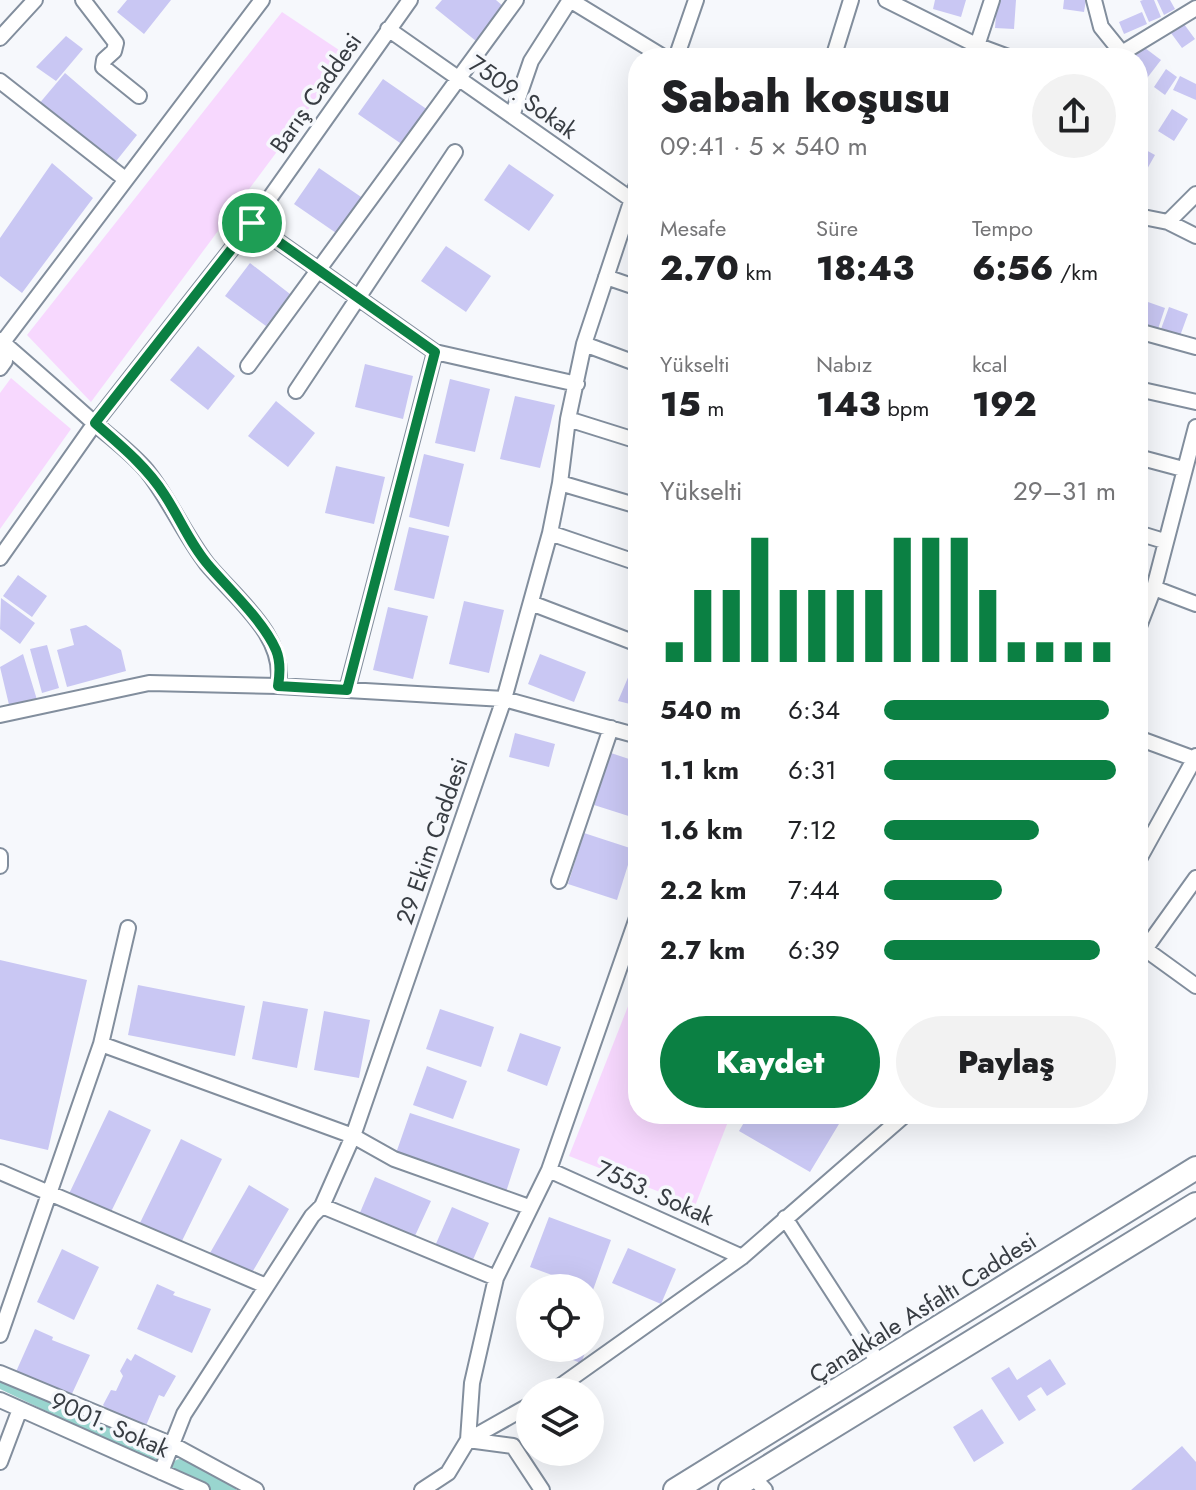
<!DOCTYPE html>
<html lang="tr">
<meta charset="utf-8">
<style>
body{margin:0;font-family:Jost,sans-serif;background:#f2f2f2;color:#202124;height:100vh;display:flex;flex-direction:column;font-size:30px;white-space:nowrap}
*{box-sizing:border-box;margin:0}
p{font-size:26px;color:#757577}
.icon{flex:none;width:44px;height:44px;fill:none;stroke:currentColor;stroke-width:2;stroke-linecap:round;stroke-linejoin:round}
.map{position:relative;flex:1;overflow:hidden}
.side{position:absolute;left:628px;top:48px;width:520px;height:1076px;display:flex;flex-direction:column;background:#fff;border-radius:32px;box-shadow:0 8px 32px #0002}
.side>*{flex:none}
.tools{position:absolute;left:516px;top:1274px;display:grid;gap:16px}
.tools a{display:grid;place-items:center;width:88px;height:88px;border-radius:50%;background:#fff;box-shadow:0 8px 32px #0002;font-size:40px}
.pin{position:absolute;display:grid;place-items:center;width:68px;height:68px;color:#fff;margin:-34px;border:4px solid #fff;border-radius:50%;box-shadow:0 2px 8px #0007}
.round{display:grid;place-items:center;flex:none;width:84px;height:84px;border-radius:42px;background:#f2f2f2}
.headline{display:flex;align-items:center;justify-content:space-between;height:136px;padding:0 32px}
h1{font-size:44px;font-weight:800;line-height:60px}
.figures{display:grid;grid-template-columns:repeat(3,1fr);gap:12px;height:136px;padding:8px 32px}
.figures div{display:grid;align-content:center}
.figures b{font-size:34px;font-weight:800}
.figures small{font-size:22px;font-weight:400}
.figures p{font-size:22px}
.chart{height:224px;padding:16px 32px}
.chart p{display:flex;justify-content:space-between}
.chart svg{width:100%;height:144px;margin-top:8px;stroke:#0b8043;stroke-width:6}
.cta{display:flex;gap:16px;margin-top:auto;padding:16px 32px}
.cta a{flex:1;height:92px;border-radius:48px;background:#0b8043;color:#fff;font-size:32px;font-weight:800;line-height:92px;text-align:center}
.cta a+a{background:#f2f2f2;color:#202124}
ul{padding:0 32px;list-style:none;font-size:26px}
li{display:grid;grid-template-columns:128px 96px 1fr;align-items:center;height:60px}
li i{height:20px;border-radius:10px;background:#0b8043}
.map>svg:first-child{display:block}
</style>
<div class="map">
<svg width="1196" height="1490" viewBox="0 0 1196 1490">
<rect width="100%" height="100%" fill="#f6f8fc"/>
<path fill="#f7d8fe" d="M282 12 348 56 91 402 27 335Z
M11 378 71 429 0 529V393Z
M638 981V1114H731L695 1206 569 1156Z"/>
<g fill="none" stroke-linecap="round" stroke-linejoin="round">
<path stroke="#99d5cf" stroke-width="16" d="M0 1380 156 1455
M180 1467 228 1490"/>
</g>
<path fill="#c9c7f3" d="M127 0H171L144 34 117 12Z
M442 0H496L504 7 476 41 435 8Z
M935 0H966L961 17 933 9Z
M997 0H1016L1014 29 995 28Z
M1064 0H1086L1084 12 1063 9Z
M1143 0H1154L1161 17 1149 22 1140 1Z
M1157 0H1170L1175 9 1164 15Z
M1142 12 1147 24 1124 34 1119 22Z
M1184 24 1195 39 1182 48 1171 33Z
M66 36 83 49 56 81 36 67Z
M1141 45 1161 60 1144 82 1138 78V58H1131Z
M1166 69 1177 77 1165 95 1154 87Z
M65 73 137 135 113 165 38 105Z
M1180 76 1196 84V100L1173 90Z
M383 79 428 110 403 145 358 114Z
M1172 109 1188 119 1174 141 1158 131Z
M1144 149 1155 155 1146 171 1138 166V152L1141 153Z
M52 163 93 198 22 293 0 276V238Z
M509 164 554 195 529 231 484 200Z
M319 168 364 199 339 235 294 204Z
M446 246 491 276 466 312 421 281Z
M250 263 290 294 266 326 225 296Z
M1148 302 1165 308 1158 329 1141 323Z
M1169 307 1188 314 1180 336 1161 329Z
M198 346 235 376 208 410 170 380Z
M365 364 413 376 403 419 355 407Z
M450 379 490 389 475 452 435 443Z
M515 396 555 405 540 468 500 459Z
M276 401 315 433 288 467 248 436Z
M424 454 464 464 449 527 409 517Z
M336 466 385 477 374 524 325 513Z
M409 527 449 536 434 599 394 590Z
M18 575 47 596 32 617 3 596Z
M1 598 35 623 20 644 0 629Z
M464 601 504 610 489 673 449 664Z
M388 607 428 616 413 679 373 670Z
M86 625 121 650 126 671 67 687 57 650 74 645 70 629Z
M47 645 59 688 42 693 30 649Z
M23 654 38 703 10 709 0 667Z
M540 654 586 672 574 702 528 684Z
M638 654V706L618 701Z
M515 733 555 744 549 767 509 757Z
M611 753 638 762V819L594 805Z
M584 833 633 849 617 900 568 884Z
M0 960 87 980 48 1150 0 1139Z
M138 985 245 1006 235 1056 128 1035Z
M263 1001 308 1009 297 1068 252 1059Z
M440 1009 494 1027 481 1067 426 1049Z
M324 1011 370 1020 359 1078 314 1070Z
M520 1033 561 1047 547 1086 507 1071Z
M427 1066 467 1081 453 1119 413 1105Z
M109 1110 151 1130 108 1218 67 1198Z
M410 1113 520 1149 505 1195 394 1159Z
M749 1114H845L810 1172 739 1131Z
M181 1139 222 1159 179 1247 138 1227Z
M375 1177 431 1201 414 1238 359 1215Z
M249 1185 289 1209 250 1276 210 1253Z
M452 1207 489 1223 472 1262 435 1246Z
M549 1217 611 1240 593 1290 530 1267Z
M628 1248 676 1269 661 1304 612 1283Z
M62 1249 99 1267 74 1320 37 1302Z
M157 1284 175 1292 173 1295 211 1309 192 1353 137 1329Z
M35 1329 53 1337 52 1340 90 1355 70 1398 15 1374Z
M540 1348H587L581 1363Z
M135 1354 176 1376 164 1397 159 1395 145 1428 112 1415 103 1405 111 1390 116 1391 123 1376 120 1371 127 1358 131 1361Z
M1050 1359 1066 1384 1047 1396 1041 1387 1027 1396 1036 1410 1019 1421 991 1378 1009 1367 1017 1380Z
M982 1409 1004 1443 974 1462 953 1427Z
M1182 1446 1196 1462V1490H1131Z"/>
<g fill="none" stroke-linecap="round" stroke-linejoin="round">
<g stroke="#828e9d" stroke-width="18">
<path id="minor" d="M83 0 116 43 114 51 104 60 103 67 139 96
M886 0 976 45 1011 58
M1094 0 1101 27 1122 53
M388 29 632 200
M0 38 35 0
M676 58 696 0
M833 58 851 0
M973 58 992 0
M1118 58 1122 53 1196 8
M0 81 125 179
M512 116 531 61 570 0 665 58
M1196 194 1168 222 1196 236
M1138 216 1168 222
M252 223 435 352 577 384
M606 277 638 288
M1138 331 1196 347
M0 340C31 367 62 394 92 421 111 438 131 452 147 471 170 500 184 534 207 564 236 599 287 636 278 686
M584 344 638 364
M248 366 516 0
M0 368 5 361 3 342 262 0
M1138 389 1196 402
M296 391 455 152
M568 419 638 441
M1138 457 1183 469
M560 483 638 506
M550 533 638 563
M1138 533 1164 541
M0 558 95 423 252 223 410 0
M1154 588 1196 604
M531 603 638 644
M1138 629 1154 588 1196 427
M347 690 435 352
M0 715 149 683 278 686 504 699 638 736
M1138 738 1195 759
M0 856V866
M1138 861 1196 756
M559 881 611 728
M1138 944 1196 986
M1138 959 1196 878
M101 1044 353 1136 394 1159 529 1207
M549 1170 742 1257
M0 1172 266 1286
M322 1206 496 1278
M785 1218 880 1365
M0 1335 101 1044 128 928
M0 1373 173 1445 256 1490
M552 1392 742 1257 906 1114
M0 1400 202 1490
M468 1440 513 1446 542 1490
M468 1440 530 1405
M0 1462 20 1409
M161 1472 184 1414 312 1216 322 1206 353 1136 504 699 550 533 560 483 568 419 584 344 638 181
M752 1476 765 1490
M422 1490 448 1473 468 1440 472 1383 496 1278 549 1170 638 915"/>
</g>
<g stroke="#828e9d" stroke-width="26">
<path id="highway" d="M675 1490 1196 1168
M730 1490 1196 1204"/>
</g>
<use href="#minor" stroke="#fff" stroke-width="14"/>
<use href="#highway" stroke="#fff" stroke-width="22"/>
</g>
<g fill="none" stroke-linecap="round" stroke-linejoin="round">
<g stroke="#fff" stroke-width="16">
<path id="route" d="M252 223 435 352 347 690 278 686C280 674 281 662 276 650 264 622 230 590 210 567 191 546 180 518 164 494 146 466 120 445 95 423Z"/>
</g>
<use href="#route" stroke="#0b8043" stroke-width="10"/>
</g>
<g text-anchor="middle" stroke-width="7" stroke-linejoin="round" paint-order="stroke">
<g font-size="24" fill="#383d43" stroke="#f6f8fc">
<text transform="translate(316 93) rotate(-55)" y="8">Barış Caddesi</text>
<text transform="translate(523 97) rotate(35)" y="8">7509. Sokak</text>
<text transform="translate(432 841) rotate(-71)" y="8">29 Ekim Caddesi</text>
<text transform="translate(655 1193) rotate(24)" y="8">7553. Sokak</text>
<text transform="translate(923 1308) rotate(-32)" y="8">Çanakkale Asfaltı Caddesi</text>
<text transform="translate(110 1425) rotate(24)" y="8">9001. Sokak</text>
</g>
</g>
</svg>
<div class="tools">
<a><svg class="icon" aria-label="locate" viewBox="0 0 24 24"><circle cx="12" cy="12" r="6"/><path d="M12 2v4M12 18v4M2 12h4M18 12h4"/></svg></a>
<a><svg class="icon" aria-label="layers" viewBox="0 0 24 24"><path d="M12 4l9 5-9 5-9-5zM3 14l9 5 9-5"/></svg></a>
</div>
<div class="pin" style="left:252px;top:223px;background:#1e9e55"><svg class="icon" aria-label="arrive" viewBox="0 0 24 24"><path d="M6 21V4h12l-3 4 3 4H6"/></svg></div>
<section class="side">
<div class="headline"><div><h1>Sabah koşusu</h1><p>09:41 · 5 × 540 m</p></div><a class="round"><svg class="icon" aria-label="share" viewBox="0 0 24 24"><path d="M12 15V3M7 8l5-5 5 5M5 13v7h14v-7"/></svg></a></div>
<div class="figures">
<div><p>Mesafe</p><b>2.70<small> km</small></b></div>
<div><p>Süre</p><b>18:43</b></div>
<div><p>Tempo</p><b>6:56<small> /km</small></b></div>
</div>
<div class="figures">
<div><p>Yükselti</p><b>15<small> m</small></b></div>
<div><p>Nabız</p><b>143<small> bpm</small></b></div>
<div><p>kcal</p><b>192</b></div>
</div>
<div class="chart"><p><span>Yükselti</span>29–31 m</p>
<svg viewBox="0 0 160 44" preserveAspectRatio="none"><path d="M5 44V38M15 44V22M25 44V22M35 44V6M45 44V22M55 44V22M65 44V22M75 44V22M85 44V6M95 44V6M105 44V6M115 44V22M125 44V38M135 44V38M145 44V38M155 44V38"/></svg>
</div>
<ul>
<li><b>540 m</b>6:34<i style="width:97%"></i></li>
<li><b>1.1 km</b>6:31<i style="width:100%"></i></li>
<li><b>1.6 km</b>7:12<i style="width:67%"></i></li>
<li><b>2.2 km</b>7:44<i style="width:51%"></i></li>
<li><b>2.7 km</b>6:39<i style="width:93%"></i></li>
</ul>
<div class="cta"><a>Kaydet</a><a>Paylaş</a></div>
</section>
</div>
